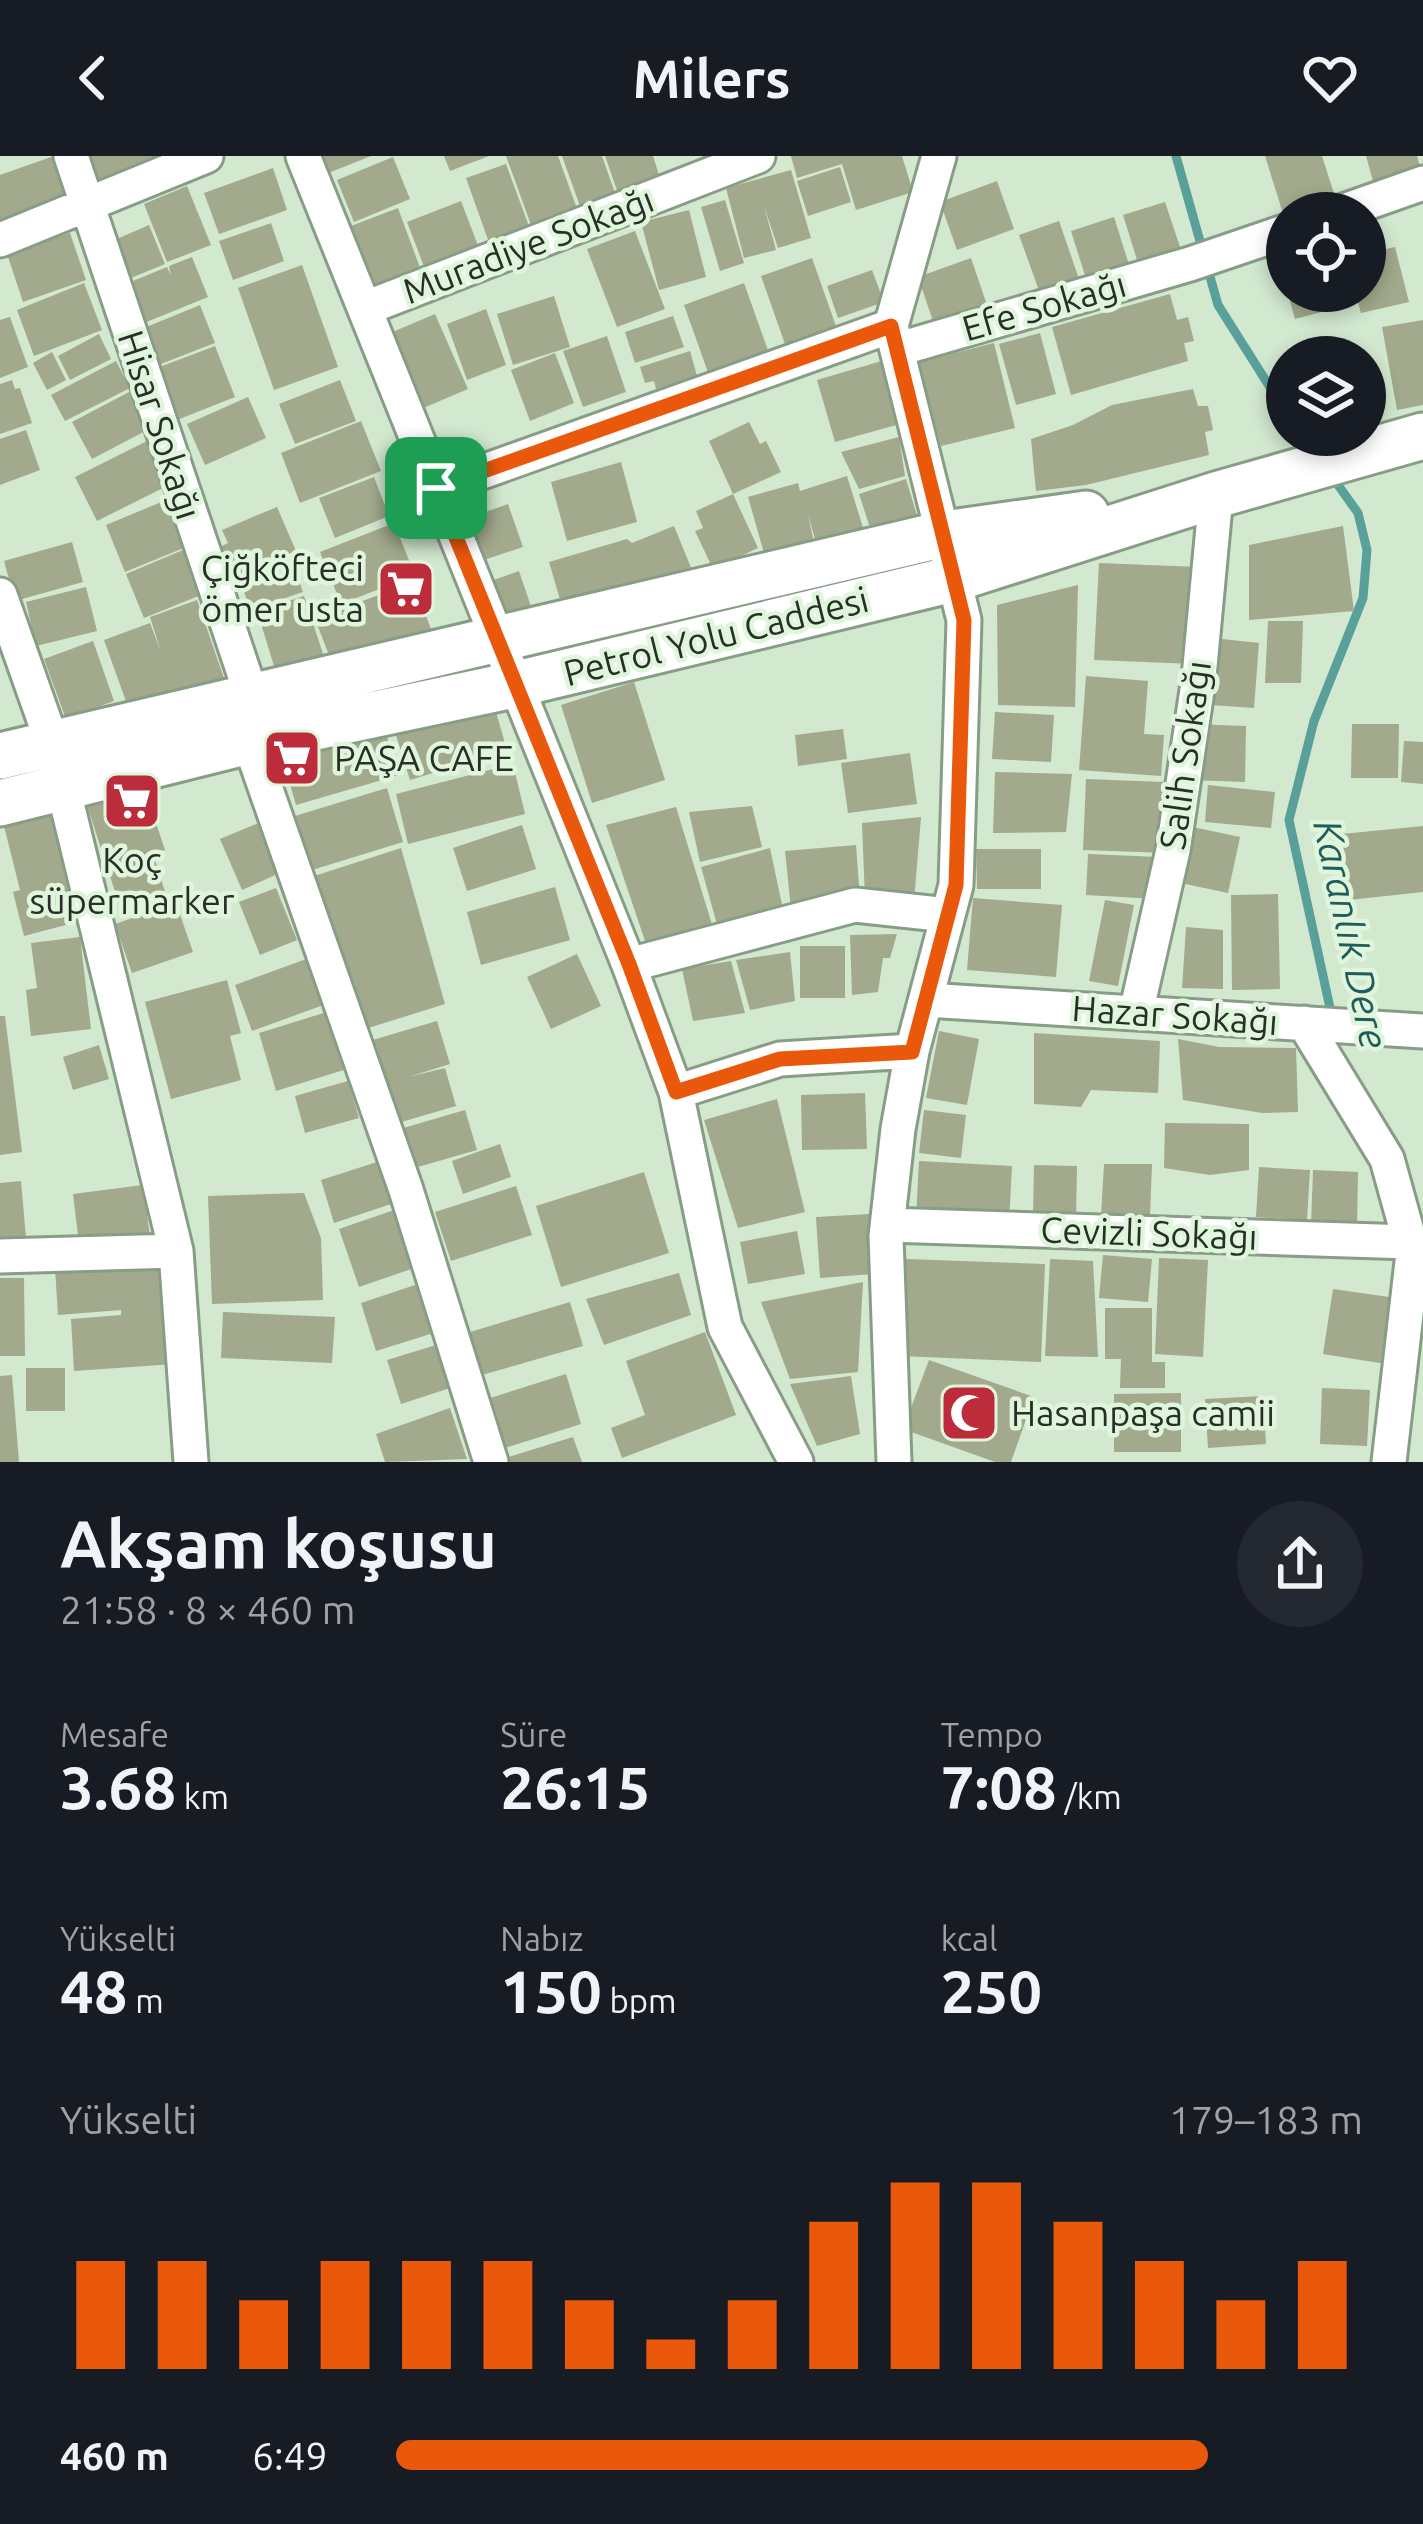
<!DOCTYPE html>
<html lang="tr">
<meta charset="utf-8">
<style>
body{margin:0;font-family:Ubuntu,sans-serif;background:#242831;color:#f1f3f6;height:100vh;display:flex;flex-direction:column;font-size:45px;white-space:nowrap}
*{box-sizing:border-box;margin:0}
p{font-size:39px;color:#9ea1a6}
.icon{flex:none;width:66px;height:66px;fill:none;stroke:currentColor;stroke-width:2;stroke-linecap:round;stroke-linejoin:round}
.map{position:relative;height:1306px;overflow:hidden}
.details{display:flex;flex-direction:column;background:#171b24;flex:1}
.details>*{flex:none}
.tools{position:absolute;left:1266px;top:36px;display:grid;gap:24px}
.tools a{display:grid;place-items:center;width:120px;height:120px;border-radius:50%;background:#171b24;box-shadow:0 6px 18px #0003;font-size:60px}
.pin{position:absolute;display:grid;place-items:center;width:102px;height:102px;color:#fff;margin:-51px;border-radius:24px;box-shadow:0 6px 18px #0006}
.round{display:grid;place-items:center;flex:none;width:126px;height:126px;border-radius:63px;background:#242831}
.headline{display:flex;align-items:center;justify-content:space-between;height:204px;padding:0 60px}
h1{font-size:66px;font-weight:700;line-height:90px}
.stats{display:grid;grid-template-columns:repeat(3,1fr);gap:18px;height:204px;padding:12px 60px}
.stats div{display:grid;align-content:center}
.stats b{font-size:60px;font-weight:700}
.stats small{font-size:33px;font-weight:400}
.stats p{font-size:33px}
.chart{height:336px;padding:24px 60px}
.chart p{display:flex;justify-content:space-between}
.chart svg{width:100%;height:216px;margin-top:12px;stroke:#ea580c;stroke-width:6}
ul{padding:0 60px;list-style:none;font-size:39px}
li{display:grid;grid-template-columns:192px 144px 1fr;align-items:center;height:90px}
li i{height:30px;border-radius:15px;background:#ea580c}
header{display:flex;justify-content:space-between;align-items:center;height:156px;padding:0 60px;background:#171b24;font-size:54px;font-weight:700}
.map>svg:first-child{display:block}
</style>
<header><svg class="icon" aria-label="back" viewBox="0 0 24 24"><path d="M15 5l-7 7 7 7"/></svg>Milers<svg class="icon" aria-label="heart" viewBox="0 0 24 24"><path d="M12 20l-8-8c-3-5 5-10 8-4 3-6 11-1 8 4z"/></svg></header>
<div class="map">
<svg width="1423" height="1306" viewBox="0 0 1423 1306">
<rect width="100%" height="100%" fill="#d2e8cf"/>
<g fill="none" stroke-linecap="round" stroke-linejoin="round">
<path stroke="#59a09b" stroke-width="9" d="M1176 0 1218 149 1287 258
M1302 279 1316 299
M1332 861 1289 664 1314 565 1363 442 1367 394 1358 357 1333 322"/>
</g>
<path fill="#a2a98c" d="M54 0 71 45 0 71V19Z
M86 0H177L97 30Z
M319 0H371L326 18Z
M444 0H489L450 15Z
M506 0H558L580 61 534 77Z
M562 0H602L616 40 581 53Z
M605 0H653L660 22 618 37Z
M791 0H902L913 36 856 54 842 8 797 22Z
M1265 0H1322L1338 50 1317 57H1287L1286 67Z
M1366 0H1417L1422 18 1375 32Z
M393 1 410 43 354 66 337 24Z
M506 8 533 81 492 95 466 22Z
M840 11 851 46 808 60 797 25Z
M273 12 287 54 219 78 204 37Z
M791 14 811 82 778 92 764 50 776 94 744 102 726 32Z
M997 25 1014 73 957 94 940 46Z
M187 30 211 89 167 106 144 48Z
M725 44 744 107 720 115 701 51Z
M461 45 482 100 428 121 407 66Z
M1165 46 1181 94 1138 107 1123 59Z
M398 52 423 120 368 141 343 73Z
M689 54 706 121 659 134 641 66Z
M1114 61 1131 115 1088 129 1071 75Z
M1059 65 1080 126 1041 140 1019 79Z
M271 67 284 105 233 124 219 85Z
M149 69 165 108 126 124 110 86Z
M635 75 665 153 617 171 587 93Z
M70 77 86 124 23 146 7 98Z
M1395 91 1409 146 1361 157 1355 135H1365V98Z
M192 101 208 141 144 167 128 127 167 111 171 119 169 110Z
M812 102 837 173 786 191 761 120Z
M971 102 988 152 935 171 918 121Z
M302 109 338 211 274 234 238 132Z
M872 114 884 146 838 162 827 130Z
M84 127 102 174 34 200 17 154Z
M744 127 770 200 710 222 684 149Z
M1287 135H1348L1352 148 1295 163Z
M1170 138 1177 164 1188 161 1194 185 1184 187 1188 205 1071 239 1052 171Z
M554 140 570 191 513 209 497 158Z
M200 149 215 187 153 211 139 174Z
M486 153 506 209 467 224 447 168Z
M435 158 468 233 421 253 388 178Z
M673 160 684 191 635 207 625 176Z
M10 161 28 211 0 222V164Z
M1423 164V249L1397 254 1382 171Z
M1040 177 1056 238 1016 249 999 188Z
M99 178 111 203 70 224 58 200Z
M607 180 626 236 583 251 563 195Z
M994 187 1015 272 941 290 919 206Z
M215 190 235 241 177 264 157 212Z
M690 195 699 227 680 232 678 226 656 233 654 225 645 227 640 211Z
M52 196 66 224 47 234 33 207Z
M555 197 574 247 530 265 511 214Z
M892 202 900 268 835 286 817 224Z
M116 205 130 232 65 265 51 239Z
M12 224 15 233 20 232 32 267 0 278V228Z
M340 224 356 265 295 288 279 248Z
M1193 233 1198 250H1208L1213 274 1205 276 1209 299 1086 329 1036 335 1031 283 1073 269 1112 249Z
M131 235 151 272 92 303 72 266Z
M248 241 266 282 205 309 187 268Z
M361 265 381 315 300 347 281 297Z
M749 266 760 288 766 285 781 316 733 338 709 285Z
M26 274 40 314 0 329V283Z
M899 281 905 320 859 333 841 296Z
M149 284 171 328 97 365 75 321Z
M621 306 637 366 567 385 551 326Z
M847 320 865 378 818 393 808 359 815 391 766 404 748 341 798 327 800 335Z
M374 321 389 360 335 382 319 342Z
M906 323 918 363 872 378 859 338Z
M733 338 758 392 713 413 695 375 703 372 696 355Z
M171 342 191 389 125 416 106 369Z
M508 348 523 391 469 409 455 367Z
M277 351 296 395 233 421 220 391 228 387 222 374Z
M394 367 415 419 341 448 320 396Z
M674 370 694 419 564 457 549 406 627 383 632 387Z
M1343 370 1354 455 1249 464V389Z
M72 386 83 426 15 445 4 405Z
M183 394 201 439 144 462 126 418Z
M1099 407 1199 411 1195 508 1094 504Z
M295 414 303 436 250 454 243 432Z
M519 415 538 471 504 482 485 427Z
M413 426 434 481 336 517 315 463Z
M1078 429 1075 551 998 549 997 449Z
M86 431 97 475 36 490 26 446Z
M304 440 327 510 279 526 257 455Z
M197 444 227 531 179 548 174 535 128 551 104 484 150 467 161 496 150 461Z
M1268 465H1303L1301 527H1265Z
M1213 482 1259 487 1254 552 1211 549Z
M93 485 114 545 66 563 44 503Z
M1086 520 1148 525 1144 578 1164 579 1161 620 1079 614Z
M634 526 665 624 592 647 561 549Z
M491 539 507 594 410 624 393 570Z
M995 556 1054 559 1051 606 992 603Z
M383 568 399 619 296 649 281 597Z
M1194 568 1246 570 1245 626 1191 624Z
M1352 568H1399L1398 622H1351Z
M843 573 847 603 798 610 795 579Z
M1404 585 1423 586V628L1401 626Z
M910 597 917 648 848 657 841 607Z
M513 608 525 658 408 688 396 638Z
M995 616 1072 618 1066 676 993 677Z
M1086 623 1163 626 1161 663 1167 697 1083 694Z
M142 625 165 694 153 698 166 739 121 754 85 643Z
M1208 629 1275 636 1271 672 1205 666Z
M387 632 403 686 312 714 295 660Z
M752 650 762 691 700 706 689 656Z
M676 651 714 775 646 788 606 669Z
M49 654 77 766 24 780 13 736 20 734 3 666Z
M921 661 914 745 865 743 862 667Z
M261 666 282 716 242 734 220 683Z
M522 669 536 713 467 735 453 692Z
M1188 670 1240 681 1228 737 1176 726Z
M1423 670V736L1349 744 1342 678Z
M856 689 860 743 791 753 785 695Z
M401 692 445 848 365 873 308 722Z
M770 692 784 758 718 772 701 711Z
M976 693H1041V733H977Z
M1088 698 1159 701 1156 743 1086 739Z
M555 731 570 784 481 809 467 756Z
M276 732 297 784 260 799 239 746Z
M1278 738 1280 833 1232 834 1231 739Z
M973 742 1062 749 1056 821 967 814Z
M1105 744 1134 749 1118 830 1089 825Z
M176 747 193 796 132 817 115 768Z
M1186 771 1223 774V833L1182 832Z
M897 778 890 802H883L878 836 852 839 850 779Z
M80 781 91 873 31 880 26 834 37 832 31 787Z
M800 790H845V842H800Z
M790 796 795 845 750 854 736 804Z
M577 798 601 850 551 873 527 821Z
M312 801 329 847 252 875 235 829Z
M731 805 745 857 693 865 682 813Z
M227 824 241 877 230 880 241 924 171 943 145 846Z
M330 855 347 913 276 935 259 877Z
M0 860H5L22 996 0 999Z
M437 865 450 908 408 921 445 912 456 950 391 969 366 886Z
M939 875 979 883 967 949 926 942Z
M1034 877 1160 885 1158 937 1091 934 1081 951 1034 948Z
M1178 883 1219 891 1296 892 1298 956 1262 957 1183 944Z
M99 889 109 923 73 934 63 901Z
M348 925 359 962 305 977 295 940Z
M865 937 867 993 802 994 801 939Z
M777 943 805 1056 738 1072 704 964Z
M465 954 477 994 411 1013 400 973Z
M924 954 966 959 961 1002 919 997Z
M1165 967 1249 968V1014L1210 1019 1164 1012Z
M500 988 511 1021 463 1038 452 1005Z
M919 1005 1012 1010 1009 1067 916 1062Z
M377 1006 391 1048 334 1067 321 1024Z
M1104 1008H1152L1150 1061H1101Z
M1034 1009 1077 1010 1076 1063 1033 1062Z
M1259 1011 1310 1014 1307 1064 1256 1061Z
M1313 1014 1358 1016 1357 1070 1311 1069Z
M644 1016 669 1097 561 1131 536 1050Z
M21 1025 26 1082 0 1085V1027Z
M143 1029 150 1080 79 1088 73 1038Z
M516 1030 532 1079 451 1105 435 1056Z
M304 1037 321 1082 323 1144 212 1148 208 1040Z
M397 1053 417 1111 359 1131 339 1073Z
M870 1058 873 1118 820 1122 816 1061Z
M797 1075 805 1118 748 1128 740 1086Z
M1103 1099 1152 1103 1148 1146 1099 1142Z
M1159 1102 1208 1104 1203 1201 1155 1198Z
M167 1103 174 1208 74 1215 71 1163 121 1159V1154L58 1159 55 1112Z
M906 1103 1045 1108 1041 1206 901 1200Z
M1050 1103 1093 1105 1098 1201 1045 1200Z
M679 1117 691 1159 604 1189 586 1143Z
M0 1122H24L25 1200H0Z
M424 1126 440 1175 376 1195 361 1147Z
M863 1126 858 1216 790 1223 761 1146Z
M1333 1133 1396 1142 1386 1208 1323 1198Z
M570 1146 583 1190 482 1219 470 1176Z
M1105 1152H1152V1206H1165V1232H1120L1121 1203H1105Z
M223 1156 335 1161 332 1207 221 1202Z
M705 1176 736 1259 622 1302 611 1272 645 1259 626 1205Z
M436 1189 450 1232 401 1248 387 1204Z
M929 1204 1034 1241 1011 1306H995L903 1273Z
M26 1212H65V1255H26Z
M566 1218 581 1268 502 1293 487 1243Z
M12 1219 19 1306H0V1220Z
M851 1220 860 1278 817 1290 790 1228Z
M1322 1232 1370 1234 1367 1290 1320 1288Z
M1181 1237V1296H1114V1238Z
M1263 1240 1266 1288 1208 1292 1205 1243Z
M450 1252 467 1303 385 1306 376 1278Z
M573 1281 582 1306H508L506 1302Z"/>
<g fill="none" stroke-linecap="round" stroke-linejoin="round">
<g stroke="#889d86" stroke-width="39">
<path id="minor" d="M71 0 251 538
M303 0 629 809 676 936 725 1171 796 1306
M1338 57 1423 27
M0 84 206 0
M366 152 758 0
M891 170 964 464 956 729 912 895 898 973 886 1080 894 1306
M891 170 939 0
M899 193 1190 108 1287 75
M437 332 891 170
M0 439 52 586 176 1095 191 1306
M249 585 406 1034 491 1306
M629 809 855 749 948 759
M926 844 1423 875
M1136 857 1173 694 1199 521 1216 339
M1304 867 1387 1003 1413 1097 1389 1306
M676 936 780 903 912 895
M888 1069 1410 1086
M0 1100 176 1095"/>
</g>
<g stroke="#889d86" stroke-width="51">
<path id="major" d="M0 600 944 378 1086 358
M0 647 249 585 513 529 953 423 1216 339 1423 280"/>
</g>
<use href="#minor" stroke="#fff" stroke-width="33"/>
<use href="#major" stroke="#fff" stroke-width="45"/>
</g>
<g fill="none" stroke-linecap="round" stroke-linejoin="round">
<g stroke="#fff" stroke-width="24">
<path id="route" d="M891 170 964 464 956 729 912 896 780 903 676 936 629 808 436 332Z"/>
</g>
<use href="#route" stroke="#ea580c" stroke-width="15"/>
</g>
<defs>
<g id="supermarket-square" transform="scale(3)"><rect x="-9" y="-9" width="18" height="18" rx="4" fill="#bc2c3a" stroke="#dff6dd"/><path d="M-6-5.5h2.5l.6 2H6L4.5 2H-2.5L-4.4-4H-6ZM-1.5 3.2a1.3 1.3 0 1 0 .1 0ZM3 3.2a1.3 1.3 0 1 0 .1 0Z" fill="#fff"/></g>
<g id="mosque-square" transform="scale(3)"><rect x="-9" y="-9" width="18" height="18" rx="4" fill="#bc2c3a" stroke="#dff6dd"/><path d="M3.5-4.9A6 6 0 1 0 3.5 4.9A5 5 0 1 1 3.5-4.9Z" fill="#fff"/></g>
</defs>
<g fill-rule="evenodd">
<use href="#supermarket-square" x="406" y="433"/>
<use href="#supermarket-square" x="292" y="602"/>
<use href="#supermarket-square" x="132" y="645"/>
<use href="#mosque-square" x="969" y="1257"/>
</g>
<g text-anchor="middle" stroke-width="9" stroke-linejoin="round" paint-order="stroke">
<g font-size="36" fill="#272f26" stroke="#dff6dd">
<text transform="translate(528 89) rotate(-21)" y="13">Muradiye Sokağı</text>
<text transform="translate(1044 150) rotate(-16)" y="13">Efe Sokağı</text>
<text transform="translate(160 269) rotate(72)" y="13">Hisar Sokağı</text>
<text transform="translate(716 480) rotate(-14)" y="13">Petrol Yolu Caddesi</text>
<text transform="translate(1185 599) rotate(-82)" y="13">Salih Sokağı</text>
<text transform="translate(1175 859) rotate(4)" y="13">Hazar Sokağı</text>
<text transform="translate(1149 1077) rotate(2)" y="13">Cevizli Sokağı</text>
</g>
<g font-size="36" fill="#272f26" stroke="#dff6dd" text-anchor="start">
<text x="364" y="425" text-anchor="end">Çiğköfteci<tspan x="364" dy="41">ömer usta</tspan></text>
<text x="334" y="615">PAŞA CAFE</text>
<text x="132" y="717" text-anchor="middle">Koç<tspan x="132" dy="41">süpermarker</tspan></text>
<text x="1011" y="1270">Hasanpaşa camii</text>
</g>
<g font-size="39" font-style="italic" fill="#215d5a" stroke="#dff6dd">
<text transform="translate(1351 778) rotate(78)" y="14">Karanlık Dere</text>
</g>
</g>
</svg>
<div class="tools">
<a><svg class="icon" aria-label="locate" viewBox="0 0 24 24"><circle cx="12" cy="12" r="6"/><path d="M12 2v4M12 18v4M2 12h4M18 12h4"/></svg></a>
<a><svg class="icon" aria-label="layers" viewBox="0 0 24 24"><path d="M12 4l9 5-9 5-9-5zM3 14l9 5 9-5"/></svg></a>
</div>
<div class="pin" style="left:436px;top:332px;background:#1e9e55"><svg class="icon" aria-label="arrive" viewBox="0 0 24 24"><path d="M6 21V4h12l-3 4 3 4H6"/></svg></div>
</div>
<section class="details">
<div class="headline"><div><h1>Akşam koşusu</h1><p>21:58 · 8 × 460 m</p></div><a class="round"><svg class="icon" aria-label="share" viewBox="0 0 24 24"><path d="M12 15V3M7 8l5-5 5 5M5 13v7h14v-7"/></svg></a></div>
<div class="stats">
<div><p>Mesafe</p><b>3.68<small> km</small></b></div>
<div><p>Süre</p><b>26:15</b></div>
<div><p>Tempo</p><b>7:08<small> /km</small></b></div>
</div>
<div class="stats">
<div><p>Yükselti</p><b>48<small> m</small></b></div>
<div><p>Nabız</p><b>150<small> bpm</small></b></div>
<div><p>kcal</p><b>250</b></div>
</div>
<div class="chart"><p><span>Yükselti</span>179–183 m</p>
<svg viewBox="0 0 160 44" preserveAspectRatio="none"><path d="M5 44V22M15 44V22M25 44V30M35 44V22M45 44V22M55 44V22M65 44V30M75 44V38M85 44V30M95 44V14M105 44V6M115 44V6M125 44V14M135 44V22M145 44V30M155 44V22"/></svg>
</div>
<ul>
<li><b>460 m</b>6:49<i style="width:84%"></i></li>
</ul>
</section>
